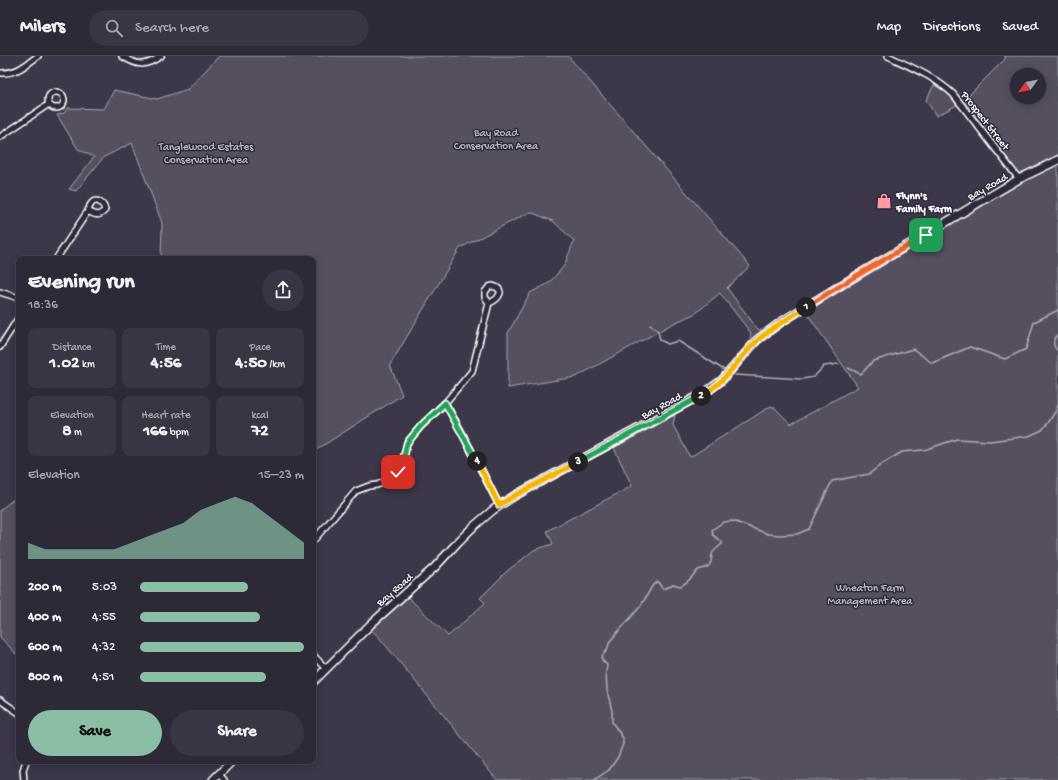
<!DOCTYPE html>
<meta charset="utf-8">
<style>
body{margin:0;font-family:"Gochi Hand",sans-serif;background:#393542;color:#f1f3f6;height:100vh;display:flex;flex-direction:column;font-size:15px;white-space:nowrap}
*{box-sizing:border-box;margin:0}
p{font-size:13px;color:#a7a6ad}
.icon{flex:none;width:22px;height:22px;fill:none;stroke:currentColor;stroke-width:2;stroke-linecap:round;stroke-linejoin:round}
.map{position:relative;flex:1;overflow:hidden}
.side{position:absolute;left:16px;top:200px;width:300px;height:508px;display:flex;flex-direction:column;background:#2d2937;border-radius:8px;box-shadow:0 2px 10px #0003,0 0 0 1px #484552}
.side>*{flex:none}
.needle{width:26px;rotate:237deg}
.fabs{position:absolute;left:1010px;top:12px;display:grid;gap:8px}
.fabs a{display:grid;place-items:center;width:36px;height:36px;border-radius:50%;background:#2d2937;box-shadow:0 2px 10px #0003,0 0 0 1px #484552;font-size:20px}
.pin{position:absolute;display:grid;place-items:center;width:34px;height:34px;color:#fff;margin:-17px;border-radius:8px;box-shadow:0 2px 6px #0006}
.km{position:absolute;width:20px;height:20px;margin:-10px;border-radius:50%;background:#222;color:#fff;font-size:11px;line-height:20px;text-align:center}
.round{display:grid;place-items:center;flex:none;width:42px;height:42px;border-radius:21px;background:#393542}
.head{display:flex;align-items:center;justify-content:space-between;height:68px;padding:0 12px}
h1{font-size:22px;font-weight:800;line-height:30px}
.stats{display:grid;grid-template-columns:repeat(3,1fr);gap:6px;height:68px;padding:4px 12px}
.stats div{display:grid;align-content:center;border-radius:8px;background:#393542;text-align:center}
.stats b{font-size:17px;font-weight:800}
.stats small{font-size:11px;font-weight:400}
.stats p{font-size:11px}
.chart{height:112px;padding:8px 12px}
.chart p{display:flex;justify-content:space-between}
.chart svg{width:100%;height:72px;margin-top:4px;fill:#8abfa5;opacity:.7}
.cta{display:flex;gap:8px;margin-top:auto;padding:8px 12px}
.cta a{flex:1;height:46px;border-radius:24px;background:#8abfa5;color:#111;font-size:16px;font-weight:800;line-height:46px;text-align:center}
.cta a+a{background:#393542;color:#f1f3f6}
ul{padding:0 12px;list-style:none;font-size:13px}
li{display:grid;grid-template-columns:64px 48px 1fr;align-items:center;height:30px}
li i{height:10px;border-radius:5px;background:#8abfa5}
header{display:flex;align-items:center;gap:24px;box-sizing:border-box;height:56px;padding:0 20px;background:#2d2937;border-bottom:1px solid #484552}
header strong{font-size:19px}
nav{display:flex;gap:22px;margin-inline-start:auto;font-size:14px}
.search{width:280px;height:36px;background:#393542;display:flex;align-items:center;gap:10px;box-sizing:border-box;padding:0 14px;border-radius:22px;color:#a7a6ad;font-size:15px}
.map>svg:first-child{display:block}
</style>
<header>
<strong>Milers</strong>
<div class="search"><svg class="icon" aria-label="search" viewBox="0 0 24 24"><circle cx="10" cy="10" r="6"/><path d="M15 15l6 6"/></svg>Search here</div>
<nav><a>Map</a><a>Directions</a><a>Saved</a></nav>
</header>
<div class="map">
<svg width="1058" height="724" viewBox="0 0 1058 724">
<rect width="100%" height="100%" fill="#3c3749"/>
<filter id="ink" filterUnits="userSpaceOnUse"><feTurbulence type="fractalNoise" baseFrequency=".025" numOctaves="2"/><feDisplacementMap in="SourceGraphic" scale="8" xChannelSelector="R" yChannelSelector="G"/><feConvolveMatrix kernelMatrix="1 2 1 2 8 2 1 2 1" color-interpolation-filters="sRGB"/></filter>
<g filter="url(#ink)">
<path fill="#555060" stroke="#aaa8b0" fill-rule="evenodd" d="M219 0H568L750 210 727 232 756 271 759 274H763L750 285 751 280 750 276 720 237 696 257 672 268 576 321 508 332V277L530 237 549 227 564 210 574 185 553 165 530 156 460 192 390 309 402 339 313 396V203H161L162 167 132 87 104 101 76 135 69 133 94 101 78 93 57 59 64 57 68 52 104 53 114 34 157 43 188 33Z
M1004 0H1058V99L1018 118 964 44 1006 2ZM1017 19H1039V41H1017Z
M934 29 949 38 957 49 936 60 926 44Z
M1058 108V724H497L378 580 371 574 408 541 448 580 485 547 480 542 507 515 534 494 553 488 547 475 632 430 614 392 675 359 673 369 690 401 771 350 775 352 791 368 858 331 806 256 871 215 1019 128Z
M19 439V601L0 581V454Z"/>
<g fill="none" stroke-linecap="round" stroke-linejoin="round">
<path stroke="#afadb4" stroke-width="1.5" d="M650 268 658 275 660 284 668 288 678 285 724 314
M1058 279C1052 283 1053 291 1058 295
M848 312 861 318 873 305 913 293 932 307 970 291 1005 303 1026 293 1034 266 1058 254
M735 319 802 323 814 321 824 310 839 308
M594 724 609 714 618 701 623 688V682L612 666V655L607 634 606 616 607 609 602 604V600L607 594 610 585 640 551 653 529 655 527 658 526 662 532H666L673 528 680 530C690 526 690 522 697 515 700 511 706 515 710 508 712 505 711 502 712 499 712 495 719 491 722 488V486L713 479 712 474 723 466 733 465 768 478 780 479 797 478 809 473 832 425 869 418 882 408 902 396 924 394 957 383 990 385 1029 380 1042 374 1048 367 1055 356 1058 349"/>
<g stroke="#fff" stroke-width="8">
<path id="minor" d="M122 0C138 10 145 11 161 0
M888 0C911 11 935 21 953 38L1019 123
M0 17C16 18 26 9 38 0
M48 44a8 8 0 1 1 16 0a8 8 0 1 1-16 0Z
M0 81 49 48
M56 203 88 155C89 152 90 148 93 146 98 143 104 148 105 154 99 161 95 159 88 155
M492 230C507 233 498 244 489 247L485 241V236L489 231Z
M0 236 19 242
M0 291 19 261
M445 347 460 373 499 449
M313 485 356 435 369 430 377 429 389 424 397 416 403 405 407 387 421 370 445 347 472 315 489 247
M313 599 326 613
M0 644 19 657
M219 718 224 724
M24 724 23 714 26 705"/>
</g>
<g stroke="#fff" stroke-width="10">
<path id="secondary" d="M313 626 371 568 435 511 458 486 473 471 493 454 514 440 706 336 722 324 757 284 781 266 856 220 975 149 1019 123 1058 104
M213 724 232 705"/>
</g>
<use href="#minor" stroke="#2f2a3d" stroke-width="5"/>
<use href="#secondary" stroke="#2f2a3d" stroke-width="7"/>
</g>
</g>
<g fill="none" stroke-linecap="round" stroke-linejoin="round" filter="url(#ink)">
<g stroke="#fff" stroke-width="8">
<path id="split-1" d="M806 251 856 220 926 179"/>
</g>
<g stroke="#fff" stroke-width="8">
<path id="split-2" d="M701 340C708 336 715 331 721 325 734 313 744 296 758 284 772 271 790 262 806 251"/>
</g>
<g stroke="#fff" stroke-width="8">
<path id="split-3" d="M578 406 701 340"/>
</g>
<g stroke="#fff" stroke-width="8">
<path id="split-4" d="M477 405 499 449 514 440 578 406"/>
</g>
<g stroke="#fff" stroke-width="8">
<path id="split-5" d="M398 416 403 405 407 387 421 370 445 347 477 405"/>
</g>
<use href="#split-1" stroke="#f0652b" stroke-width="5"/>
<use href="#split-2" stroke="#f5b400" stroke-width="5"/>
<use href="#split-3" stroke="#22a559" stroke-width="5"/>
<use href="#split-4" stroke="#f5b400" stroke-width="5"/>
<use href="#split-5" stroke="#22a559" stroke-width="5"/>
</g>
<defs>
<g id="shop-bare" transform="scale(1.2)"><path d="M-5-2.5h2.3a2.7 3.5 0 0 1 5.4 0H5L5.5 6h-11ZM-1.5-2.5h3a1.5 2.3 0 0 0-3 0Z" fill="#ff9aa2" stroke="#2f2a3d" stroke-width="2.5" paint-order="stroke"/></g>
</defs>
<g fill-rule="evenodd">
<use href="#shop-bare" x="884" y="145"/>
</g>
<g text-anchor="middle" stroke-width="3" stroke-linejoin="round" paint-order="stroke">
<g font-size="11" fill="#fff" stroke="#2f2a3d">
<text transform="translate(986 64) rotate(52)" y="4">Prospect Street</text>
<text transform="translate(987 130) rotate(-30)" y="4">Bay Road</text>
<text transform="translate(661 349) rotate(-29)" y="4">Bay Road</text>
<text transform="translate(394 533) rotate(-41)" y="4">Bay Road</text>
</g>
<g font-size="11" fill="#bbb9bf" stroke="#2f2a3d">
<text x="496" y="80">Bay Road<tspan x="496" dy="13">Conservation Area</tspan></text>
<text x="206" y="94">Tanglewood Estates<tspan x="206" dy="13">Conservation Area</tspan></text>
<text x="870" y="535">Wheaton Farm<tspan x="870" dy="13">Management Area</tspan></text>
</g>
<g font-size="11" font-weight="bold" fill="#fff" stroke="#2f2a3d" text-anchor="start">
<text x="896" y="143">Flynn's<tspan x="896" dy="13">Family Farm</tspan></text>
</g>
</g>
</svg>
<div class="fabs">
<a><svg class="needle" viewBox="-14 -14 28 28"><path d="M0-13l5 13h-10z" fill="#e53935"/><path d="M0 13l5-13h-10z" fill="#a7a6ad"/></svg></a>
</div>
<div class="pin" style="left:926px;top:179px;background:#1e9e55"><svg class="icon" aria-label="arrive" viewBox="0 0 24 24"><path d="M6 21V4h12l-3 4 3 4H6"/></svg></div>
<div class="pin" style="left:398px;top:416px;background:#d93025"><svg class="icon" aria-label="check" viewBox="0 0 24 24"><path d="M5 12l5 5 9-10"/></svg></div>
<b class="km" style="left:806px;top:251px">1</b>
<b class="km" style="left:701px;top:340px">2</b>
<b class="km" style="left:578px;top:406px">3</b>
<b class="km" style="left:477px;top:405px">4</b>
<section class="side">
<div class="head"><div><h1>Evening run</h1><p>18:36</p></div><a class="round"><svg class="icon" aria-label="share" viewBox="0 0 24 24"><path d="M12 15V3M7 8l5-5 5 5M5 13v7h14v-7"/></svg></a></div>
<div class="stats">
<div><p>Distance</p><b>1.02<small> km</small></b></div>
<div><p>Time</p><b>4:56</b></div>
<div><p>Pace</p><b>4:50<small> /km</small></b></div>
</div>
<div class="stats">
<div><p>Elevation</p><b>8<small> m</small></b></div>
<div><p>Heart rate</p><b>166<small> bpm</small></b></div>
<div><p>kcal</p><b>72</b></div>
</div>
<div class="chart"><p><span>Elevation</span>15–23 m</p>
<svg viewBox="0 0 160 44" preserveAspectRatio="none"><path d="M0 44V34L10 38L20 38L30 38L40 38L50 38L60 34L70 30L80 26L90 22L100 14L110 10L120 6L130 10L140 18L150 26L160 34V44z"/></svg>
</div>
<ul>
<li><b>200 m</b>5:03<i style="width:66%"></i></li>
<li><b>400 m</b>4:55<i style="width:73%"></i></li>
<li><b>600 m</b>4:32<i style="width:100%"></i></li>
<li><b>800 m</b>4:51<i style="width:77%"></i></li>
</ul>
<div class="cta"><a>Save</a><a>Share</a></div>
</section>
</div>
